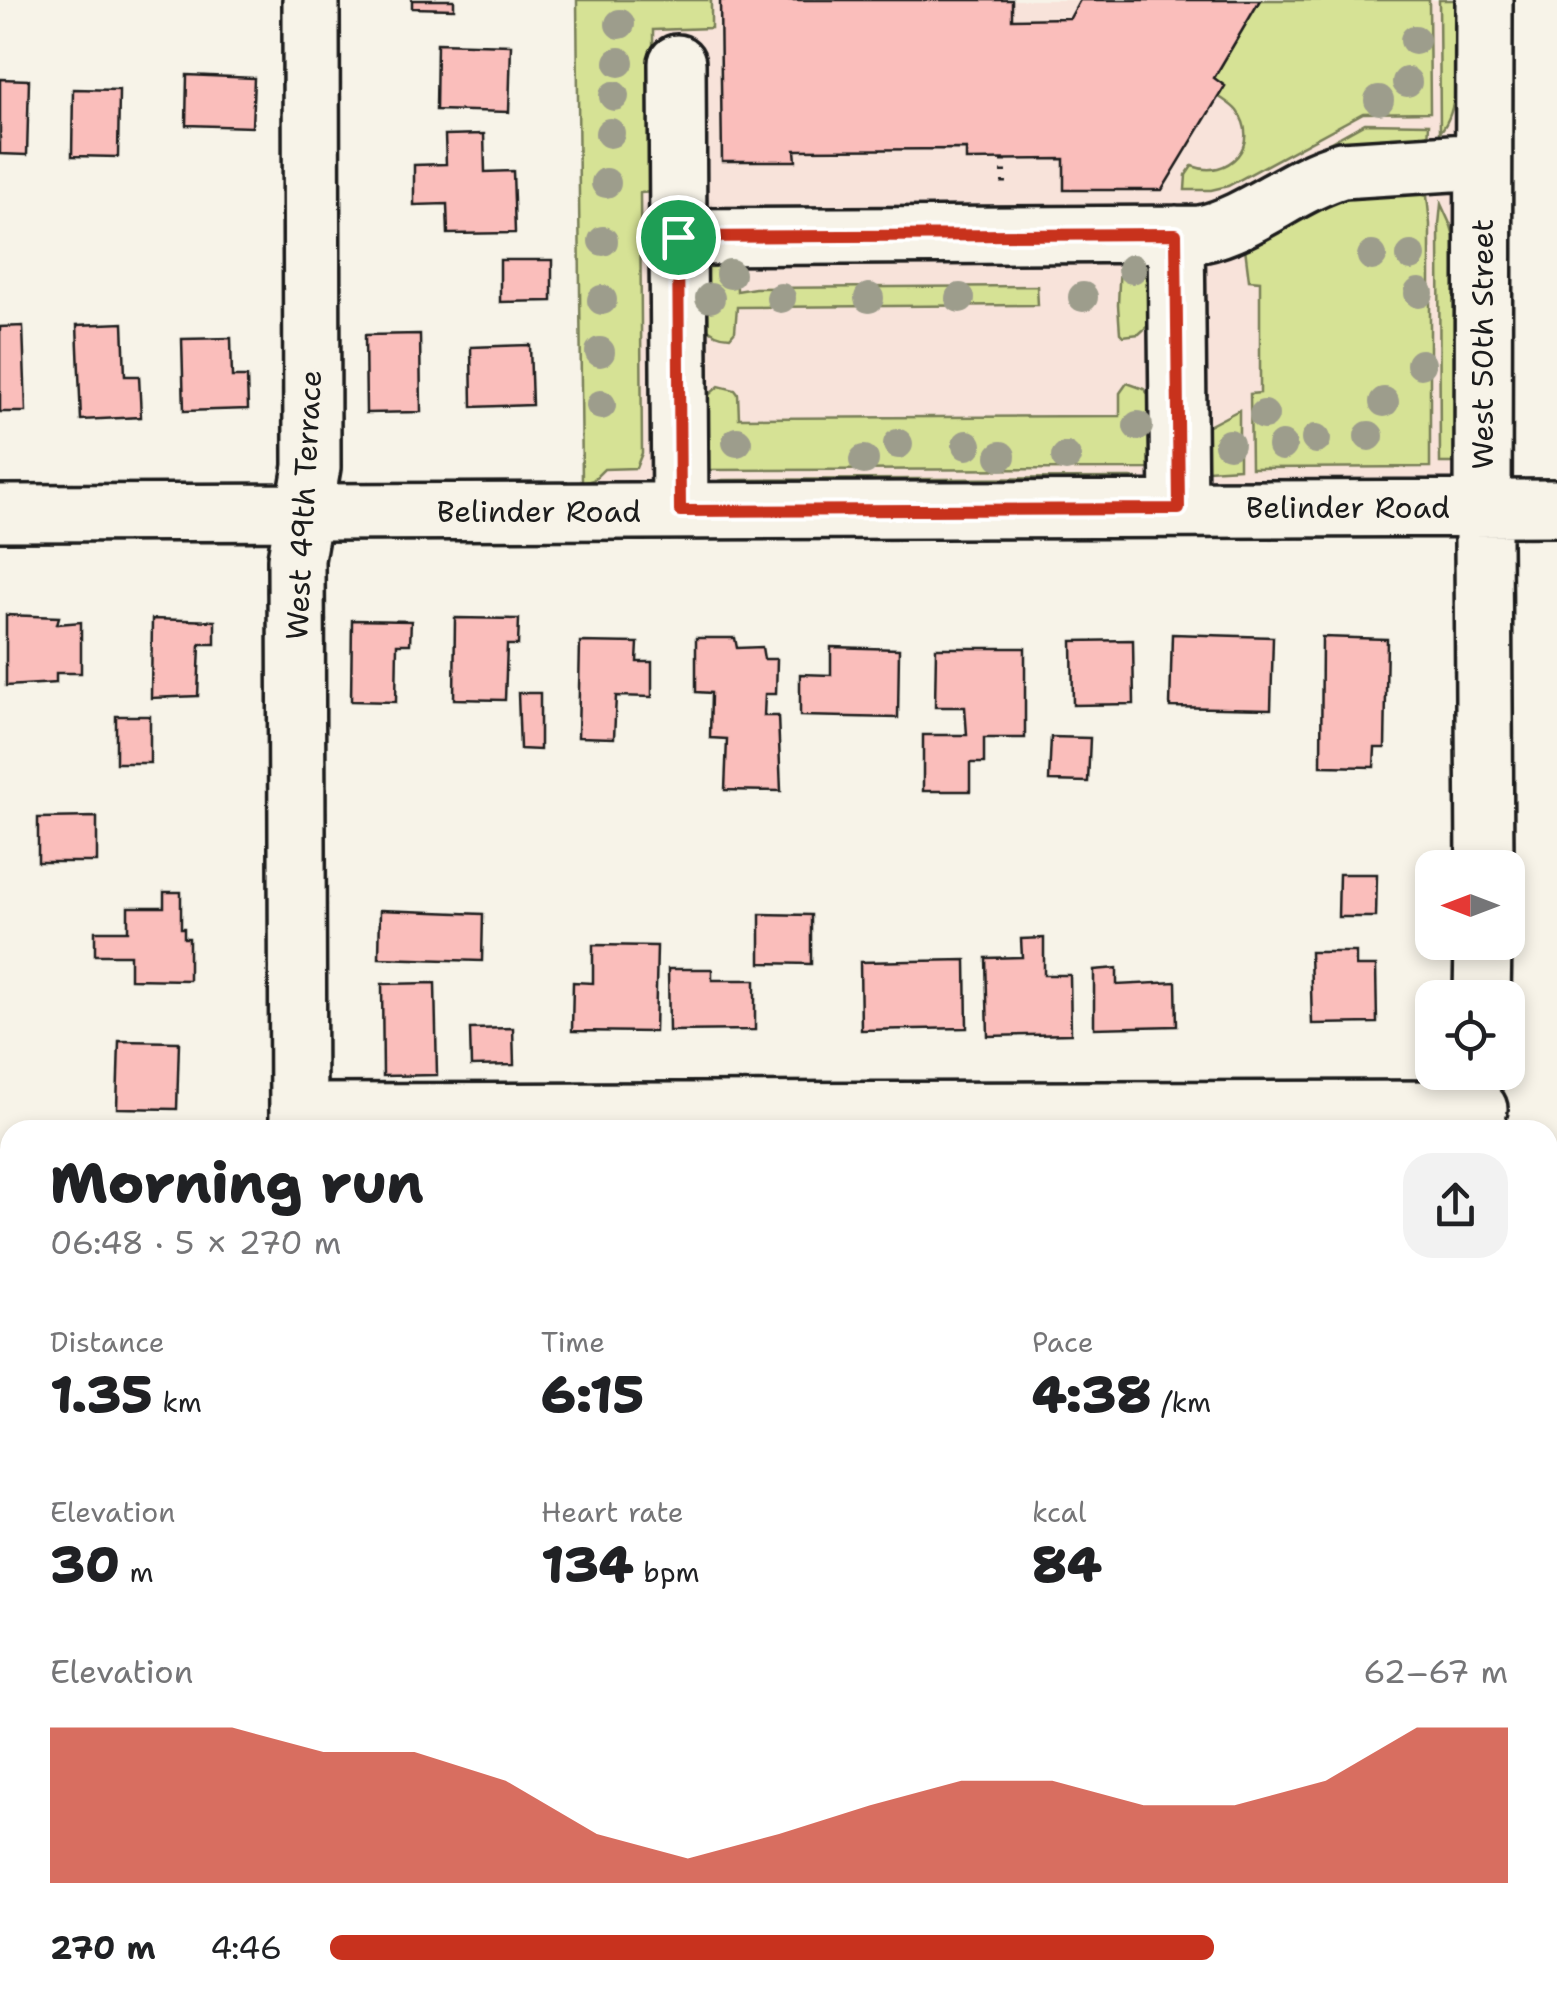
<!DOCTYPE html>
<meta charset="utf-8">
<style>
body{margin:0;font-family:"Shantell Sans",sans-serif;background:#f2f2f2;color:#202124;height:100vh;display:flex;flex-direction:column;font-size:38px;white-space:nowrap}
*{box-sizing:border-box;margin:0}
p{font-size:32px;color:#757577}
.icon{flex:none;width:55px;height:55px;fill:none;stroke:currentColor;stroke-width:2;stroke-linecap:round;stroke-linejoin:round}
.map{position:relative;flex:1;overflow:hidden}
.sheet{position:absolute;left:0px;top:1120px;width:1558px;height:885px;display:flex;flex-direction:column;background:#fff;border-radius:30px 30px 0 0;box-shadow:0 5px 15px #0003}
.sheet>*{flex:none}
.needle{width:65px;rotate:270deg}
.controls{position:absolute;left:1415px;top:850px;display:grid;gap:20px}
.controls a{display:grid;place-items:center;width:110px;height:110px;border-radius:20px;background:#fff;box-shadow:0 5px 15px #0003;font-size:50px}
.pin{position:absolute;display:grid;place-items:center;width:85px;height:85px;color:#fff;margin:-42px;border:5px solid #fff;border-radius:50%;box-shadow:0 2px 10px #0007}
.round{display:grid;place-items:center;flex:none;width:105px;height:105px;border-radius:30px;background:#f2f2f2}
.overview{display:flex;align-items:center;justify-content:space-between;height:170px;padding:0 50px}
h1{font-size:55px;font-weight:800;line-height:75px}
.stats{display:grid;grid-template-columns:repeat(3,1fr);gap:15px;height:170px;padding:10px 50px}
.stats div{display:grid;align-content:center}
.stats b{font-size:50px;font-weight:800}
.stats small{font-size:28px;font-weight:400}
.stats p{font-size:28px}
.chart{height:280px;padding:20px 50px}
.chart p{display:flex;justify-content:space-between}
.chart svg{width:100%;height:180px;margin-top:10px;fill:#c8321e;opacity:.7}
ul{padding:0 50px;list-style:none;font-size:32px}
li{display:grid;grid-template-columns:160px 120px 1fr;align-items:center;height:75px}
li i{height:25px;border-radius:12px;background:#c8321e}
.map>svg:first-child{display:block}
</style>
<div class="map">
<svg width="1557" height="2005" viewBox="0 0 1557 2005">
<rect width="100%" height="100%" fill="#f7f3e8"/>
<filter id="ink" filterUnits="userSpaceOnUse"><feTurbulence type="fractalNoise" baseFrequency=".01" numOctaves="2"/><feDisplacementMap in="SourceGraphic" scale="20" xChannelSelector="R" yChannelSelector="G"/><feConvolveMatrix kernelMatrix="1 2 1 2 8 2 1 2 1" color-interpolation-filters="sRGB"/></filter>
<g filter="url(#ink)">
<path fill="#f8e3da" d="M577 0H1456L1455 463 1451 480 1447 486 582 497Z"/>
<path fill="#d6e295" stroke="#797f58" stroke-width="2.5" d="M577 0H711V28L653 30 654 192 640 193 642 453 636 468 604 469 593 480 582 483Z
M1260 0H1429L1430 112 1363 113 1228 186 1211 190H1185L1186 175 1192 166C1229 180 1261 144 1237 111 1232 105 1225 101 1218 96L1225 86 1214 78Z
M1439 0H1456C1456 35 1464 107 1440 132Z
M1365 123 1429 124 1428 141 1302 158Z
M1411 192 1427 196 1430 224V467L1251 468 1250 394 1260 393V281L1249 280 1245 248 1256 244 1340 198Z
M1441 204 1451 226 1456 243 1455 463H1440L1439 225Z
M1120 260 1146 262 1150 267 1151 323 1139 334 1123 336 1120 333 1118 305Z
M710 261 736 264 737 291 755 288 1037 286 1038 305 737 307 735 331 730 337C719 337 711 333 704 325L705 266Z
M1127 383 1144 389 1154 401 1151 469 707 470 703 462 704 399 719 386 735 390 738 394 739 418 1120 416V393Z
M1239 410V468L1208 470 1201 430Z
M1131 478 1141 480 1126 489 719 487 714 482 723 480Z"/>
<path fill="#fabebb" stroke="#1c1c1c" stroke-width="2.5" d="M412 0H454V9L412 8Z
M720 0H1012V19L1070 18 1080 0H1260L1214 78 1225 86 1162 190H1064V159L966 160V149L795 150 796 161H722Z
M437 43 511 45 509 112 436 110Z
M187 75 254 78 252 127 186 125Z
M0 79 29 80 27 155 0 154Z
M73 89 119 90 118 157 72 156Z
M484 134 485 172 513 171 515 233 448 234 447 204 414 205V165L446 164 445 135Z
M500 260H552V301L500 302Z
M123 323 125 376H139L141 417 81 420 77 325Z
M23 326 26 412H0V327Z
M420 334 421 412 366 413 365 335Z
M231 338 232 377H247L248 409 184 411 182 339Z
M530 345 532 405 472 407 471 347Z
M6 615 59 617 57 624 81 622V673H56V683L6 686Z
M455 618 519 619 518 645H507L505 700 454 699Z
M152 619 215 621V644H200L198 696 151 698Z
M352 620 411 621 410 644H397L396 702 351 701Z
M1172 634 1273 637 1271 709 1170 707Z
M1322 637 1387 639 1385 748H1375L1374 767 1321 766Z
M696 638H735L737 648 762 647 764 659H777L776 694H765L764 716H778L781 791 725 790 727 739 710 738 711 693 696 692Z
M1133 640 1134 704 1073 705 1072 641Z
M580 642 638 643 637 662H652V697L616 696 614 738 578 737Z
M831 647 899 649 898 718 800 716V674L831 675Z
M936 648H1025V738H984V763H970V791H923V735H967L965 707H935Z
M518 693H540V750L520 749Z
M116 716H150V763H116Z
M1051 737 1090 738 1088 782 1049 781Z
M97 817V862H38V818Z
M1339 874H1377L1376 917H1338Z
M164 892H181V928H184V938H189V980L130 979V955H95V931H128V907H164Z
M380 910 483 914 482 961 379 958Z
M760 914 811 915V964L760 963Z
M1044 938V975H1070L1071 1034 988 1036 986 958 1022 957 1021 939Z
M593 945 657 946 655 1032 572 1031 573 982 593 983Z
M1310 952H1356V966H1376L1377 1023 1312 1024Z
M966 960 967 1028 861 1030 860 962Z
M1117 968V985L1176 982 1177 1026 1094 1028V970Z
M668 969H712V980H755V1030L669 1031Z
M435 983 437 1075 383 1076 382 984Z
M513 1028 514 1065 471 1066 470 1029Z
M119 1041 179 1042 177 1109 117 1108Z
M133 1995H205V2005H133Z
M393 1995H448V2002L393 2003Z
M700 1995H774L775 2002 700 2003Z
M1112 1995H1157V2002H1112Z
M1250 1995H1366V2005H1250Z"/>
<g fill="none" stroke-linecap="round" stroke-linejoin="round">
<g stroke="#1c1c1c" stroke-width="62">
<path id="minor" d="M1484 0 1483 539 1485 868
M677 63 678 237
M1176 234 1179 509
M680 511 678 237 1201 234C1252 223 1292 184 1342 170L1483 161
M0 513 1557 508
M1482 998 1483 942
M298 1112 1479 1109
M298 1130 296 559 312 467 311 0
M1461 1995V2005
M298 2005V1995
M886 2005V1995"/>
</g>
<path stroke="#1c1c1c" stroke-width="6" stroke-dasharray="2.5 8" stroke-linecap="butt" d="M1004 160V189"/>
<use href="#minor" stroke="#f7f3e8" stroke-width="55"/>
</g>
<g fill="#9d9d8c">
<circle cx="620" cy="24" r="15"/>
<circle cx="1415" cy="40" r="15"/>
<circle cx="619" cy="62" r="15"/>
<circle cx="1407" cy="82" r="15"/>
<circle cx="614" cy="96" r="15"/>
<circle cx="1379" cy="100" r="15"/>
<circle cx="610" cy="133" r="15"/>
<circle cx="606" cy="183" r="15"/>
<circle cx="603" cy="241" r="15"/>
<circle cx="1372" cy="256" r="15"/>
<circle cx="1411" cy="256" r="15"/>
<circle cx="1132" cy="269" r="15"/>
<circle cx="730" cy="274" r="15"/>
<circle cx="1419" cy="293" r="15"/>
<circle cx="1083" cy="297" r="15"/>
<circle cx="710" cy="298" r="15"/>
<circle cx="781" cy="298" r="15"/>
<circle cx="869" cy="298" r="15"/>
<circle cx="960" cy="298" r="15"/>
<circle cx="602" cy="300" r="15"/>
<circle cx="600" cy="352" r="15"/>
<circle cx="1421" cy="364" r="15"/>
<circle cx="1384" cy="402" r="15"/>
<circle cx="601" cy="405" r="15"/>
<circle cx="1264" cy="415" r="15"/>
<circle cx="1138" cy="426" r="15"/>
<circle cx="1369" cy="436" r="15"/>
<circle cx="1316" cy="439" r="15"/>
<circle cx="737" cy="442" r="15"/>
<circle cx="898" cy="444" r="15"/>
<circle cx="1229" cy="444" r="15"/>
<circle cx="967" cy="445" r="15"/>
<circle cx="1282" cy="446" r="15"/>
<circle cx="1001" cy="456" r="15"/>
<circle cx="1066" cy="457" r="15"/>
<circle cx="864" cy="460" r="15"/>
</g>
</g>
<g fill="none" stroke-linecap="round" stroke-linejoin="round" filter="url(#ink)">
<g stroke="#fff" stroke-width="20">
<path id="route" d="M1176 234 1179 509 680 511 678 237Z"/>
</g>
<use href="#route" stroke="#c8321e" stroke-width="12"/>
</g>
<g text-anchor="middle" stroke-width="8" stroke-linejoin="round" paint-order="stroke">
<g font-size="30" fill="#1c1c1c" stroke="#f7f3e8">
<text transform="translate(1483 344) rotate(-90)" y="10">West 50th Street</text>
<text transform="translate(304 505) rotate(-87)" y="10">West 49th Terrace</text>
<text x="1348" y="518">Belinder Road</text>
<text x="539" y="522">Belinder Road</text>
</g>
</g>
</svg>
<div class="controls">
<a><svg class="needle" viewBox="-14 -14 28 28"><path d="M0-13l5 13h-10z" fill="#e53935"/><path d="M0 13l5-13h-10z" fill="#757577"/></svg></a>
<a><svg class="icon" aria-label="locate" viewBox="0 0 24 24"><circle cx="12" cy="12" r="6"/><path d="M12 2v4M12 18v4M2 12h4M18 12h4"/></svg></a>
</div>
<div class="pin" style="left:678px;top:237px;background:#1e9e55"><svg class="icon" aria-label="arrive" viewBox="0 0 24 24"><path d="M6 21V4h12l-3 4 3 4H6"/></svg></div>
<section class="sheet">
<div class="overview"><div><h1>Morning run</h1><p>06:48 · 5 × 270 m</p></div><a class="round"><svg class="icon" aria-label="share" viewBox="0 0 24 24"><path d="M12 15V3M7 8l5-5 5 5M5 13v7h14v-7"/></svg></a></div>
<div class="stats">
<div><p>Distance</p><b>1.35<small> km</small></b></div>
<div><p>Time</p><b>6:15</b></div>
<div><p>Pace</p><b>4:38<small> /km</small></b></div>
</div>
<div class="stats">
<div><p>Elevation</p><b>30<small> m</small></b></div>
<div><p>Heart rate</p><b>134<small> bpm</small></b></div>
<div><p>kcal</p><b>84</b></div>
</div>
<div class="chart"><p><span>Elevation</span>62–67 m</p>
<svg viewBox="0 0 160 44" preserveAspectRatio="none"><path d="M0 44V6L10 6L20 6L30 12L40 12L50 19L60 32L70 38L80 32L90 25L100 19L110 19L120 25L130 25L140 19L150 6L160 6V44z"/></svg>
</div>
<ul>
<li><b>270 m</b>4:46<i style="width:75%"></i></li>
</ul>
</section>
</div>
